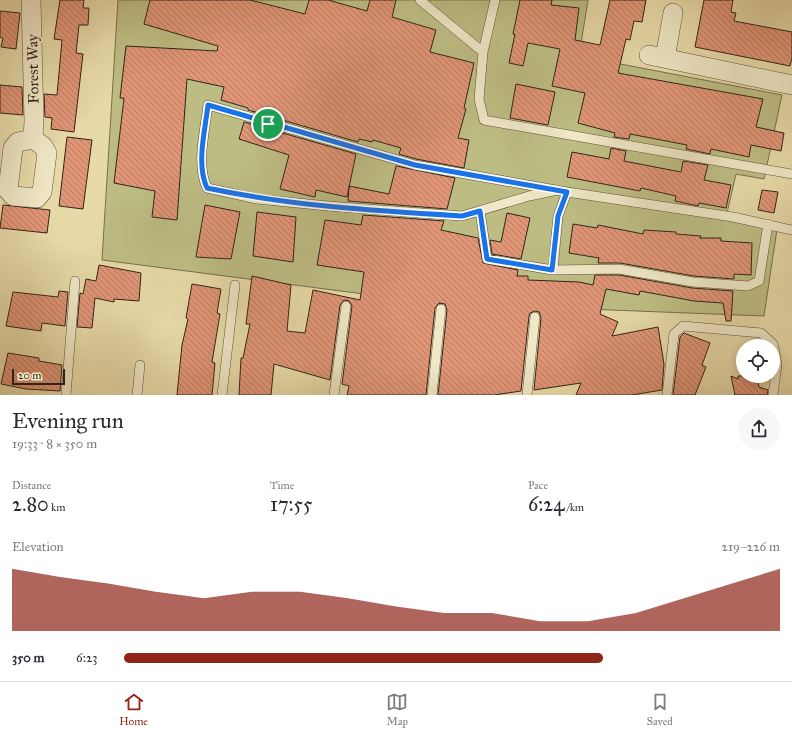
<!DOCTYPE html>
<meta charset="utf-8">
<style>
body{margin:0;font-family:"IM FELL Great Primer",serif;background:#f7f7f7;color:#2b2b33;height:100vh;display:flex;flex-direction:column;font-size:15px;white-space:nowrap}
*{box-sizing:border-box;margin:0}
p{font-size:13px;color:#7c7c81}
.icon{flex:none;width:22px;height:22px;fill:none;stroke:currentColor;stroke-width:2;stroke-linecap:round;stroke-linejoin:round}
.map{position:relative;height:395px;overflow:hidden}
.panel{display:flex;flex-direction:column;background:#fff;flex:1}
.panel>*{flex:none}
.tools{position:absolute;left:736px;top:339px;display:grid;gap:8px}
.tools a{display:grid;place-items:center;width:44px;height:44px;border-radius:50%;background:#fff;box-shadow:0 2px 10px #0003;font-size:20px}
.scale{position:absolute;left:12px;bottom:10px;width:53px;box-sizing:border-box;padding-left:4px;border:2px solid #30241a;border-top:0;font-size:11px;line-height:14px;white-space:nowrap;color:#30241a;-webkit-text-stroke:3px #efe7c6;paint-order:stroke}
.pin{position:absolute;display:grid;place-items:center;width:34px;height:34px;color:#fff;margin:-17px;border:2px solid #fff;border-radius:50%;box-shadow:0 1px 4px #0007}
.round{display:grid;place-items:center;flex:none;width:42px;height:42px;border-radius:21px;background:#f7f7f7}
.headline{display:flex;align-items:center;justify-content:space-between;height:68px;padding:0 12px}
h1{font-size:22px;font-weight:600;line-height:30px}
.stats{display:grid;grid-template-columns:repeat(3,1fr);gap:6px;height:68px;padding:4px 12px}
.stats div{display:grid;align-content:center}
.stats b{font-size:20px;font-weight:600}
.stats small{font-size:11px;font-weight:400}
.stats p{font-size:11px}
.chart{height:112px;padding:8px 12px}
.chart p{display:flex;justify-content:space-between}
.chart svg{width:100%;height:72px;margin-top:4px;fill:#8f2418;opacity:.7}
ul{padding:0 12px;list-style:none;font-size:13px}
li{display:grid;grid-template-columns:64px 48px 1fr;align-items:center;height:30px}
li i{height:10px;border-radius:5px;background:#8f2418}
.dock{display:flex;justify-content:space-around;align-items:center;height:56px;border-top:1px solid #e1e1e2;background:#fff;font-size:11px;color:#7c7c81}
.dock a{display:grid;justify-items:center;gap:2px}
.dock .selected{color:#8f2418}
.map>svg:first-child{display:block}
</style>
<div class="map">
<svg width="792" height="395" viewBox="0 0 792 395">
<defs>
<pattern id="building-back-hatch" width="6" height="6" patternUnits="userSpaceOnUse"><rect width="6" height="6" fill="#e19677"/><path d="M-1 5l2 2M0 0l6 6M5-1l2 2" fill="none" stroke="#b77a61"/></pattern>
</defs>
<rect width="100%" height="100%" fill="#e7daa8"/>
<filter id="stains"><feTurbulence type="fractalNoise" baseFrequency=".005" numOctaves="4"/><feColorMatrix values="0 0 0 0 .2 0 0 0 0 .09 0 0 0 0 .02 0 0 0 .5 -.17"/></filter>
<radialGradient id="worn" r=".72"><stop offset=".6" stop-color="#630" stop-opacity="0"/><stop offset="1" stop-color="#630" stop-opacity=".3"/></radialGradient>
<path fill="#bdbd83" stroke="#76704e" d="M118 0H588L579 56 782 95 764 179 736 174 727 213 778 223 764 316 433 303 102 260Z"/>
<path fill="url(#building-back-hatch)" stroke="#30241a" d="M60 0H84L83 8H89L88 25H79L76 53 83 54 74 132 51 129 52 118 45 117 44 94 57 95 62 40 54 39Z
M150 0H250L305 14 309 0H328L367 11 370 0H396L392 17 436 30 430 52 474 63 464 108 466 109 458 138 469 140 464 168 416 159 399 154 401 148 373 140 372 142 359 139 358 142 248 110V108L221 100 224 87 187 79 177 220 152 217 155 191 114 183 124 98H120L126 46 217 51 218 46 144 24Z
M520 0H552L551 5 579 8 575 40 600 45 610 0H646L642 22 634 21 630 40 626 39 618 73 763 99 756 127 784 133 781 151 751 145 749 157 711 149 710 154 686 149 687 145 630 134 629 139 614 137 615 133 578 123 585 93 552 86 560 49 528 43 523 66 509 63 515 34H513Z
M704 0H733L731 12 736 13 734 21 792 32V58L790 66 695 47Z
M0 11 20 13 16 49 1 47 3 38 0 37Z
M516 84 555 92 548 125 510 118Z
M0 85 22 87 23 115 0 113Z
M244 122 356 154 347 197 316 190 315 197 280 189 289 155 239 139Z
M67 137 92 140 83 209 59 206Z
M611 148 626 151 624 161 681 172 683 161 708 165 704 180 731 185 726 208 699 203 698 206 675 201 676 196 641 188 640 191 567 177 572 152 609 159Z
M396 166 455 178 447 209 348 201 349 186 389 194Z
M762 190 778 192 774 213 758 210Z
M3 205 50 210 47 233 0 228Z
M205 205 240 212 231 259 196 257Z
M257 212 296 217 293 262 253 256Z
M507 213 530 218 521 259 492 254 490 240 501 242Z
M363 215 444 221 441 230 478 238 483 263 518 270 517 276H528V280L579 282 593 285 595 275H619L692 288 733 291 731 321H726L723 303 694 301 640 291 639 295 606 289 600 314 618 322 612 336 658 327 664 364 662 390 632 395H576L581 383 534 390 541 318 539 312 535 311 530 313 529 316 521 391 494 395H438L447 310 445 304 439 303 435 308 426 395H347L349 386 342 384 352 306 349 301 344 300 340 305 330 380 274 364 271 395H239L241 358H243L250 324H246L252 276 291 285 287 331 305 333 313 290 360 300 364 272 317 265 325 220 361 225Z
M573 224 597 228 598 225 643 234 644 230 676 232V234L701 236 700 238H721V241L752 243 751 275 734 274V279L694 276 620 263H598L599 258 569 253Z
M99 265 141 273 139 301 114 299V302L95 298 92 328 77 327 80 293 83 294 86 279 96 281Z
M192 284 221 289 217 313 220 314 212 362 215 363 212 395H177L182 345 188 319 186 318Z
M59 291 68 292 65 326 42 323 41 331 6 326 13 292 58 297Z
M684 333 710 343 702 365 706 367 695 395H673L680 337Z
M8 353 39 358V361L62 365 60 391 26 389 1 384Z
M731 376 738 379V376H757L759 387 768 390 767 395H735Z"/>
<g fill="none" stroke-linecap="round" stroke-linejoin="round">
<g stroke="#5e523e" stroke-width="10">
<path id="service" d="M420 0 483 52 479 99 484 120 792 174
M483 52 495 0
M558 190 529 196 462 216 328 206 257 199 207 188C196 164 205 131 208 105L415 165 567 192 733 217 792 230
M567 192 558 216 553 270 619 269 693 282 748 286 759 281 768 224
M480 211 487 259 553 270
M66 395 75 281
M137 395 140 365
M222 395 235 285
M334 395 346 306
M432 395 441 309
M527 395 535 317
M667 395 674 334 683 326 761 333 773 344 777 364 773 395"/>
</g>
<g stroke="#5e523e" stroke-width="20">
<path id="minor" d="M31 0 34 121 33 139
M649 55 792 85
M665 58 673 13
M33 139 43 146 47 153 42 192 37 198 13 196 8 190 13 148 18 142Z"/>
</g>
<use href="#service" stroke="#efe7c6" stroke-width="9"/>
<use href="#minor" stroke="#efe7c6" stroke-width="19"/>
</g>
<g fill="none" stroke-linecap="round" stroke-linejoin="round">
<g stroke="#fff" stroke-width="8">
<path id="route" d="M208 105 415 165 567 192 558 216 552 270 487 259 480 211 462 216C377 211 291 206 207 188 196 164 205 131 208 105Z"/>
</g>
<use href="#route" stroke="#1a73e8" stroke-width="5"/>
</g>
<g text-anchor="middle" stroke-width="3.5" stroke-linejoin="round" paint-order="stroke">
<g font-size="15" fill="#30241a" stroke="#efe7c6">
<text transform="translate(33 69) rotate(-91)" y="5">Forest Way</text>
</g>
</g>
<rect width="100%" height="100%" filter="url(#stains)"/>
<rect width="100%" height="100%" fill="url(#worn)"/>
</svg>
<div class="tools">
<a><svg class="icon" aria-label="locate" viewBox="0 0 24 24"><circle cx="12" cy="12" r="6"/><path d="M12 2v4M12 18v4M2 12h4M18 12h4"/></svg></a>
</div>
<div class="scale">20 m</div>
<div class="pin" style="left:268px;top:124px;background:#1e9e55"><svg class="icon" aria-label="arrive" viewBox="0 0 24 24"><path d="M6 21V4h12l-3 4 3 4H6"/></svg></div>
</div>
<section class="panel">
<div class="headline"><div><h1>Evening run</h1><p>19:33 · 8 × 350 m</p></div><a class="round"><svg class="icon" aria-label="share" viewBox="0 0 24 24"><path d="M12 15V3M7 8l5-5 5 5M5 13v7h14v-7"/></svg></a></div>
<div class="stats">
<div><p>Distance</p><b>2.80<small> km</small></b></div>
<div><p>Time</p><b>17:55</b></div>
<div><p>Pace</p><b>6:24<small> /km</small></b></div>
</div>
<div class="chart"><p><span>Elevation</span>219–226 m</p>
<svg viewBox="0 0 160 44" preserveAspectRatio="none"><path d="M0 44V6L10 11L20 15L30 20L40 24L50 20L60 20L70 24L80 29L90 33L100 33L110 38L120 38L130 33L140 24L150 15L160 6V44z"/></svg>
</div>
<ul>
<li><b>350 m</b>6:23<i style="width:73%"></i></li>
</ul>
</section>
<nav class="dock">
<a class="selected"><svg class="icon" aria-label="home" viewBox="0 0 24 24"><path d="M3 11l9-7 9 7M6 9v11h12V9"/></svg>Home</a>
<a><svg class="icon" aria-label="map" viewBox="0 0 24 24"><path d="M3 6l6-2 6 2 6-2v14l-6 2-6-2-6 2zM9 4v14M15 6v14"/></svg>Map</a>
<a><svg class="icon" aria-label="saved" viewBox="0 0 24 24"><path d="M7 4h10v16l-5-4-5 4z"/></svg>Saved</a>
</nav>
